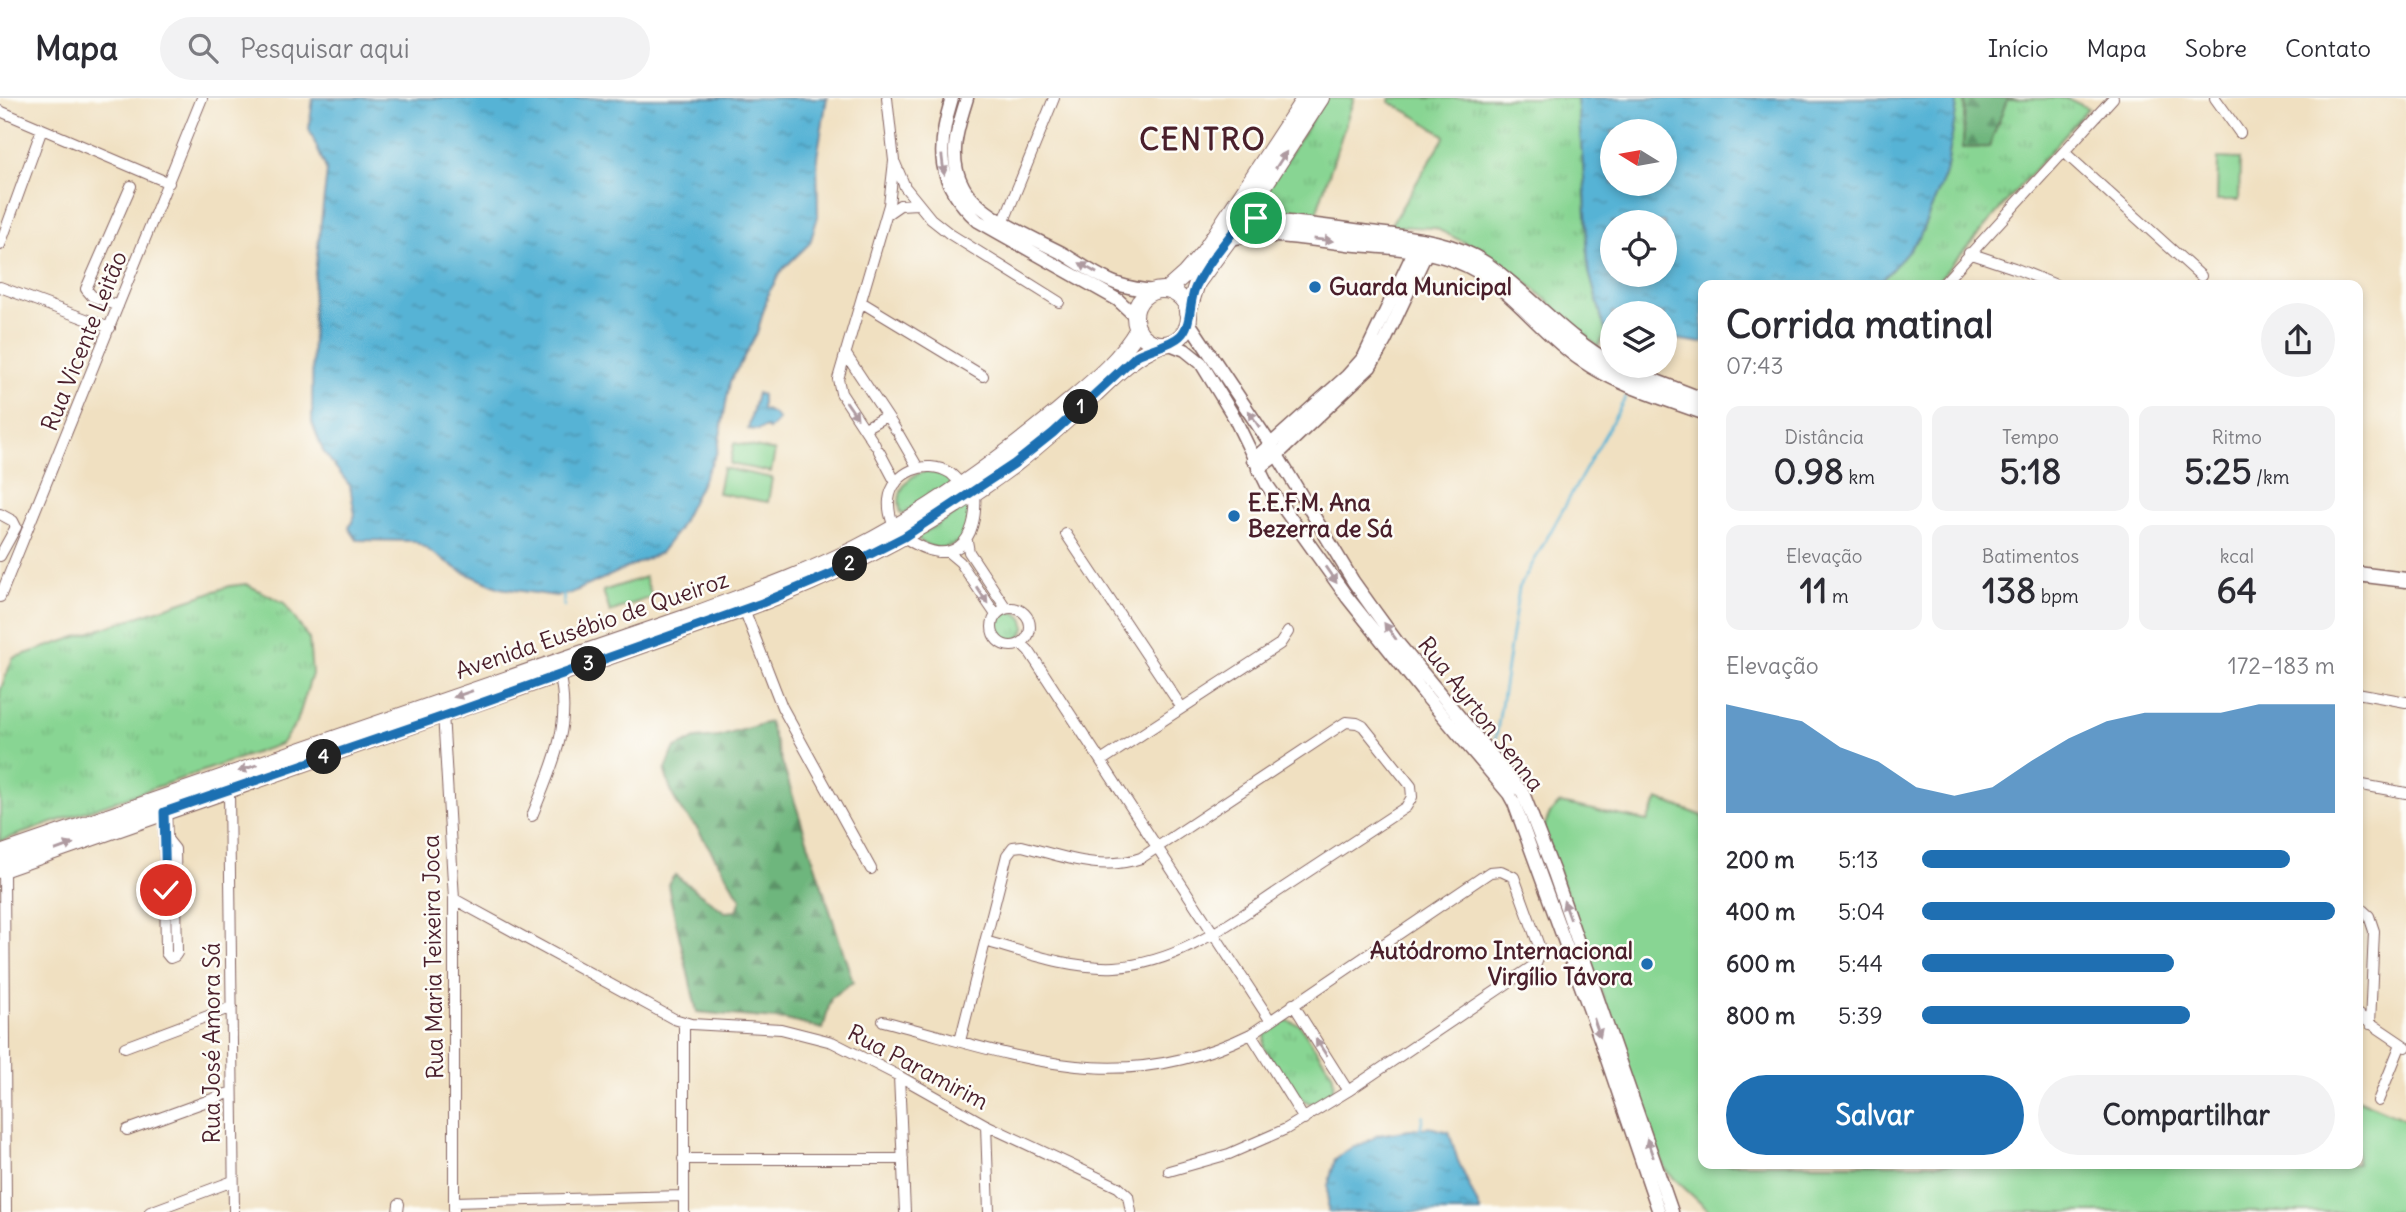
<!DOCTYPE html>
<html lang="pt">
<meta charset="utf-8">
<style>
body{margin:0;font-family:Delius,sans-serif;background:#f2f2f3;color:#2b2b33;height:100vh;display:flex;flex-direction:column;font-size:26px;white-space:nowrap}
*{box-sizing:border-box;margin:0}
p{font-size:23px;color:#7c7c81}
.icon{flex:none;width:38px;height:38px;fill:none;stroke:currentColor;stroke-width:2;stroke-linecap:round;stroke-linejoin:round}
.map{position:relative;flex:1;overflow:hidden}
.panel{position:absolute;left:1698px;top:182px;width:665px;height:889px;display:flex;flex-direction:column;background:#fff;border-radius:14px;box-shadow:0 4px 10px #0003}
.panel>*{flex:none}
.needle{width:46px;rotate:281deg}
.fabs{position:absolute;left:1600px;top:21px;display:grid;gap:14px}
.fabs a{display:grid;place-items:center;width:77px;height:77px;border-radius:50%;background:#fff;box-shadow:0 4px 10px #0003;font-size:35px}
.pin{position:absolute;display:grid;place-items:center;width:60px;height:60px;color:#fff;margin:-30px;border:4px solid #fff;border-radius:50%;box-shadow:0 2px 7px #0007}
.km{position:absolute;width:35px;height:35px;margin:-18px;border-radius:50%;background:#222;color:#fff;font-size:19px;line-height:35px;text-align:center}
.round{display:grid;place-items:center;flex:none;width:74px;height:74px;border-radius:37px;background:#f2f2f3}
.summary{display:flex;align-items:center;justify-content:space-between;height:119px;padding:0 28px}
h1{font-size:38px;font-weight:800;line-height:52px}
.figures{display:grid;grid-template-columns:repeat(3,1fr);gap:10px;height:119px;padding:7px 28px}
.figures div{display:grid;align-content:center;border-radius:14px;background:#f2f2f3;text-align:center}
.figures b{font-size:35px;font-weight:800}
.figures small{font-size:19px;font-weight:400}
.figures p{font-size:19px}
.chart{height:196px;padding:14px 28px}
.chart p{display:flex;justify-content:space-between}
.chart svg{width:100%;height:126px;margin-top:7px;fill:#1f6fb2;opacity:.7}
.button{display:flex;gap:14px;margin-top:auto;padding:14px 28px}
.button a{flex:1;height:80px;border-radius:42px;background:#1f6fb2;color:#fff;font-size:28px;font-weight:800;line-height:80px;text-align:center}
.button a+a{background:#f2f2f3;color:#2b2b33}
ul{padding:0 28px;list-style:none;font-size:23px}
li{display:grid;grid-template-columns:112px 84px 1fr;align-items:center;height:52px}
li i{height:18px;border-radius:9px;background:#1f6fb2}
header{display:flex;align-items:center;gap:42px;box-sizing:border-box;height:98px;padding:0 35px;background:#fff;border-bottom:2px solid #e1e1e2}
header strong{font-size:33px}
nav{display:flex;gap:38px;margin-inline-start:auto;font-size:24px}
.search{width:490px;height:63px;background:#f2f2f3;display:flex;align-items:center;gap:18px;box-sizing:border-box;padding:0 24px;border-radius:38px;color:#7c7c81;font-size:26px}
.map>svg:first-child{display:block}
</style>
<header>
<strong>Mapa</strong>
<div class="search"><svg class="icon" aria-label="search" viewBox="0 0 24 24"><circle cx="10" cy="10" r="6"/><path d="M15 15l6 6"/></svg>Pesquisar aqui</div>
<nav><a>Início</a><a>Mapa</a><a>Sobre</a><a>Contato</a></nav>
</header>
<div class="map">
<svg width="2406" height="1114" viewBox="0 0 2406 1114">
<defs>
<pattern id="grass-tufts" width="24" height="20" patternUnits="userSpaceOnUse" patternTransform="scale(1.75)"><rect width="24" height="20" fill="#88d593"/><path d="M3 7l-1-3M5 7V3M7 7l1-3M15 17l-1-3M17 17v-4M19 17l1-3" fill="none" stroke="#77b67f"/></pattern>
<pattern id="forest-firs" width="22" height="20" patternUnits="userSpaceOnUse" patternTransform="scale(1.75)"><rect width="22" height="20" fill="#6eb67d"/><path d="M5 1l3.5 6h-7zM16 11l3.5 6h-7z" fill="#5c9367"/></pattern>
<pattern id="water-ripples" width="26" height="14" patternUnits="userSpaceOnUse" patternTransform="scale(1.75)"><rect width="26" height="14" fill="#57b3d5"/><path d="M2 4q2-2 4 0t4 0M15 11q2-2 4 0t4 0" fill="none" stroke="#4a91ad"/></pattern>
</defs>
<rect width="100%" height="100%" fill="#fdfcf7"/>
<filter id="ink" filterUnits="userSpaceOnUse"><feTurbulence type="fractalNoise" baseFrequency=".0143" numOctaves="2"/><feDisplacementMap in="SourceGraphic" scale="14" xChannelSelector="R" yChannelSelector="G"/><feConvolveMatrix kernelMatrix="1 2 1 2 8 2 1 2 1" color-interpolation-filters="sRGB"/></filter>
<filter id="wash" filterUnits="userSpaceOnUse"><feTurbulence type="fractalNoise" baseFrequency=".00686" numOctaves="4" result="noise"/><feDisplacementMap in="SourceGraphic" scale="28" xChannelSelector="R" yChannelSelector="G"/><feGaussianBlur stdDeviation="1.57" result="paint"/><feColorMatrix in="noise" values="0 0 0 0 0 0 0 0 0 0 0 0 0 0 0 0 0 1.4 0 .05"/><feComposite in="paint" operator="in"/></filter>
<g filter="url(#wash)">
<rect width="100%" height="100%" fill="#f0e0c1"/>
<path fill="url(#grass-tufts)" stroke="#697a5f" stroke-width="2" d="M1326 0H1354L1314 122 1261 117 1256 108Z
M1390 0H1577L1585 90 1588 170 1606 235 1598 249 1525 183 1482 153 1435 130 1390 128 1445 38 1415 18 1389 4Z
M1956 0H1965L1963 50 1989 49 2007 1 2067 0 2088 10 1934 187H1878L1919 140 1946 75 1957 7Z
M927 373 940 375 951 383V386L904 416 901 415C895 394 906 377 927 373Z
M966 409 969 411 971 423 960 444C944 451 933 454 918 441V438Z
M246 486 284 505 309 541 312 576 297 624 281 646 0 743V593L13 560 230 488Z
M997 528a14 14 0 1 1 28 0a14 14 0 1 1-28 0Z
M1284 922 1299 926 1332 975C1335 985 1334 994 1326 1001 1301 1022 1276 967 1264 950 1263 936 1269 925 1284 922Z"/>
<path fill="url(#forest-firs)" stroke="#5c6a54" stroke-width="2" d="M1965 0H2015L2007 2 1989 49 1963 50Z
M769 624 853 884 831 900 823 931 786 922 697 914 670 798 668 786 675 777 725 814 737 813 741 801 697 730 681 712 673 698 665 674 674 651 695 641 719 639Z"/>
<path fill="#88d593" stroke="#697a5f" stroke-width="2" d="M2218 60 2240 61 2239 102H2217Z
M734 345 775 353 771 374 730 366Z
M723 370 772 380 768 404 718 395Z
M645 479 652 499 610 514 603 493Z
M1658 701 1703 718V1066H2357V1001L2406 1022V1114H1710L1665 1072 1543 731 1550 715 1560 705 1647 723Z"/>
<path fill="url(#water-ripples)" stroke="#506980" stroke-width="2" fill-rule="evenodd" d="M313 0H827L817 59 818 118 810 145 783 171 769 194 757 235 730 284 717 354 678 432 660 455 569 496 556 498 500 490 461 473 414 443 357 442 349 430 355 417 350 388 323 353 312 324 313 192 327 73 309 31Z
M1577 0H1956L1957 7 1946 75 1919 140 1878 187H1703V245L1668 240 1664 246V215H1612V240L1606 235 1588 170 1585 90ZM1664 33V86H1612V33ZM1664 124V177H1612V124Z
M757 295 762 297V311L774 316 779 322 769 332 767 329 758 332 748 331Z
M1429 1029 1449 1034 1458 1063 1481 1114H1328V1088L1335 1061 1354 1048 1362 1047 1378 1037Z"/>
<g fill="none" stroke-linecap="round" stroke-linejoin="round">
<path stroke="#57b3d5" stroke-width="2.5" d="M563 493 564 508
M1494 653 1519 490 1626 299
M1420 1032 1423 1018"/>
</g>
</g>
<g filter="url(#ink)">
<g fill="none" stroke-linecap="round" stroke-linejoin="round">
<g stroke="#846360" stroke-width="12">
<path id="minor" d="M2215 0 2240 35
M0 13 169 85
M2064 54 2201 178
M895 65 905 89 931 121 950 136 1059 204
M887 116 900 107 917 106
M1004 123 1054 0
M0 147 42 31
M1969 155 2014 170 2056 187
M1942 187 2113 0
M0 189 110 230
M861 204 983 278
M118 208 92 198 86 191 131 88
M845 255 896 332
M865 330 886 318
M899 337 918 370
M875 347 841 295 838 281 889 107 894 63 887 0
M879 353 896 385
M0 416 13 423 16 429 0 458
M894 430C891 420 888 413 889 402 892 374 926 360 950 375 954 378 958 383 962 387
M1066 436 1182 610
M904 439C952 473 979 446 975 393
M967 443 969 454 1006 510
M948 454 960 464 996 517
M0 499 202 0
M992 529a19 19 0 1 1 38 0a19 19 0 1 1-38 0Z
M744 511 782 609 871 771
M1021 545 1029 553 1270 922
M2357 595 2406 604
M443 615 454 801V1114
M1101 663 1280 546 1288 534
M2357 686 2406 695
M229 693 234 1114
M164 714 166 855 170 860 175 858 177 855 175 751 167 741 166 713
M532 718C551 671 573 627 559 576
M4 771 6 1114
M454 801 674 921 691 926 781 931 832 944 899 978 986 1027 1118 1089 1128 1098 1131 1114
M2357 807 2369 818 2374 833 2370 926
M1293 906 1348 993
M2357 916 2406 949
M883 923C1017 957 1117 1002 1251 936L1490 774 1501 773 1514 779 1539 848V858L1536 866 1348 993 1286 1031 1229 1056 1169 1073
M1251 936 1304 1021
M960 943 1007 757 1013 749 1022 748C1062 758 1101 774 1141 760L1346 624 1357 625 1363 628 1411 688 1412 699 1406 709C1366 735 1326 762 1286 788 1233 823 1181 865 1115 869 1071 871 1027 855 985 843
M125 949 232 909
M899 978 905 1114
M2378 1003 2401 946
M986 1027 989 1114
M127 1032 232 994
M683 1061H903
M454 1104 683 1098
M150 1114 233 1083
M398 1114 399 1106
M684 1114V925"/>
</g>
<g stroke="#846360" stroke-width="15">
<path id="tertiary" d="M952 0C936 52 936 85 978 123L1118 202 1134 217
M967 0C958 29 947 59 963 88 978 118 1034 140 1064 156 1080 166 1097 178 1115 185 1127 190 1139 191 1152 193
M1188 223 1271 347 1353 483 1373 511 1397 544 1523 695 1554 775 1672 1114
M1167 245 1185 252 1201 265 1234 319 1267 387 1347 499 1426 598 1509 696 1514 705 1597 932 1659 1114
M1253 362 1347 278 1364 259 1418 145
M1258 371 1277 357 1370 269 1385 243 1431 145"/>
</g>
<g stroke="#846360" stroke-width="17">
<path id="secondary" d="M1249 112 1256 119 1268 123C1302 126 1335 130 1369 135 1409 140 1452 143 1486 166 1530 197 1565 241 1612 266
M1230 140C1268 132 1309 141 1347 145 1386 149 1431 149 1467 167 1512 189 1540 233 1581 261 1617 286 1662 299 1703 314
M1615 268 1703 302
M2357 476 2406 482"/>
</g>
<g stroke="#846360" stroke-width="18">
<path id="primary" d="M1135 219a27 27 0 1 1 54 0a27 27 0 1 1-54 0Z
M1167 192 1185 176 1204 154 1305 0
M1188 214 1197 185 1230 140 1321 0
M0 756 699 515C752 495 806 476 857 450 929 413 994 366 1056 315 1086 289 1118 266 1138 231
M0 772 744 511C840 476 932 428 1015 366 1041 346 1066 323 1091 300 1113 279 1133 257 1162 246"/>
</g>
<use href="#minor" stroke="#fff" stroke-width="10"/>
<use href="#tertiary" stroke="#fff" stroke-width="12"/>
<use href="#secondary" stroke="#fff" stroke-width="14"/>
<use href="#primary" stroke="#fff" stroke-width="16"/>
</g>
<defs><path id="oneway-solid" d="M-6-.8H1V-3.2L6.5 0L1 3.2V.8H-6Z" transform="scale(1.75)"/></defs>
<g fill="#ae9aa0">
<use href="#oneway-solid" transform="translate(1281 62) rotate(-57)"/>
<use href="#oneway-solid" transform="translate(943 67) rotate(83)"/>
<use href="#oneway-solid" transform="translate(1323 142) rotate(6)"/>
<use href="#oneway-solid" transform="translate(1088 170) rotate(-150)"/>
<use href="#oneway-solid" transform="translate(852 312) rotate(55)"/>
<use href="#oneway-solid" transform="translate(1254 321) rotate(-123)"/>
<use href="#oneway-solid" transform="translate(1331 477) rotate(55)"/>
<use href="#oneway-solid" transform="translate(982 497) rotate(56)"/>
<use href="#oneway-solid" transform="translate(1390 533) rotate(-126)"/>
<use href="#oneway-solid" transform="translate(463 596) rotate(161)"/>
<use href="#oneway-solid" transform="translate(248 670) rotate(161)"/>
<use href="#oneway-solid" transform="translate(64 749) rotate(-20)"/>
<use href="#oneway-solid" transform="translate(1567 812) rotate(-110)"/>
<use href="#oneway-solid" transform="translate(1597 930) rotate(71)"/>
<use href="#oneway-solid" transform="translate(1321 949) rotate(-123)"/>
<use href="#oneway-solid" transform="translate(1650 1050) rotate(-109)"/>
</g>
</g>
<g fill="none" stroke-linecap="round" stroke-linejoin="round" filter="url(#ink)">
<g stroke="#fff" stroke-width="14">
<path id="route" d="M166 792 164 714 444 618 762 505 831 476 904 439 1014 366 1053 335 1136 258C1148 251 1171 247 1180 238 1193 226 1188 204 1196 188 1209 161 1232 137 1249 113L1256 120"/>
</g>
<use href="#route" stroke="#1f6fb2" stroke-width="9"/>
</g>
<g fill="#1f6fb2" stroke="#fdfcf7" stroke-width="2.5">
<circle cx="1315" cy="189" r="7"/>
<circle cx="1234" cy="418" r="7"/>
<circle cx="1647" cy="866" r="7"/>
</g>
<g text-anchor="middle" stroke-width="5" stroke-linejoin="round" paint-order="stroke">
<g font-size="23" font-weight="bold" fill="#4a1f2b" stroke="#fdfcf7" text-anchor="start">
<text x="1329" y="197">Guarda Municipal</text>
<text x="1248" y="413">E.E.F.M. Ana<tspan x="1248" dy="26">Bezerra de Sá</tspan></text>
<text x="1633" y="861" text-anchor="end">Autódromo Internacional<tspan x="1633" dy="26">Virgílio Távora</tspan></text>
</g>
<g font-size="23" fill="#4a1f2b" stroke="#fdfcf7">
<text transform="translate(84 243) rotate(-68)" y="8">Rua Vicente Leitão</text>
<text transform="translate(592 527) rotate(-19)" y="8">Avenida Eusébio de Queiroz</text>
<text transform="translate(1481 616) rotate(52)" y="8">Rua Ayrton Senna</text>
<text transform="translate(433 859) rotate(-91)" y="8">Rua Maria Teixeira Joca</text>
<text transform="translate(212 945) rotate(-90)" y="8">Rua José Amora Sá</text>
<text transform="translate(918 969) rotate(28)" y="8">Rua Paramirim</text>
</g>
<g font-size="30" font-weight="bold" letter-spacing="2" fill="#4a1f2b" stroke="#fdfcf7">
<text x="1203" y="52">CENTRO</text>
</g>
</g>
</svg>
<div class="fabs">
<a><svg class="needle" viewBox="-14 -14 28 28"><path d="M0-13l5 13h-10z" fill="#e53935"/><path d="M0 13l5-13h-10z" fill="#7c7c81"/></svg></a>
<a><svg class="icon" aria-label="locate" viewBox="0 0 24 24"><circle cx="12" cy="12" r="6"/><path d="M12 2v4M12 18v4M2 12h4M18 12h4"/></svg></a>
<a><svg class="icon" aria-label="layers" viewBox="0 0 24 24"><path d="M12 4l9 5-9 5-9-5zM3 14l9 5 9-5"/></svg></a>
</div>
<div class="pin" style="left:1256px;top:120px;background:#1e9e55"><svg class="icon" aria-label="arrive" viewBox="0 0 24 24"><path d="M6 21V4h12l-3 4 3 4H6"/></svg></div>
<div class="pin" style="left:166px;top:792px;background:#d93025"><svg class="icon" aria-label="check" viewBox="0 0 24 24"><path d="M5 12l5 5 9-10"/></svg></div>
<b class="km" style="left:1081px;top:309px">1</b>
<b class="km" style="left:850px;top:466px">2</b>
<b class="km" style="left:589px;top:566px">3</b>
<b class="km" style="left:324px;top:659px">4</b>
<section class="panel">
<div class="summary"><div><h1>Corrida matinal</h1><p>07:43</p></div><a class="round"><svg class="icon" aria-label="share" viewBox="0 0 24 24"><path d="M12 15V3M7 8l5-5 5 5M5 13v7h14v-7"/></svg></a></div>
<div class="figures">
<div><p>Distância</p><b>0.98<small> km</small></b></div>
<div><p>Tempo</p><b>5:18</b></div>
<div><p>Ritmo</p><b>5:25<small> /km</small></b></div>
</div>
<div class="figures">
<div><p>Elevação</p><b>11<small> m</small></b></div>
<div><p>Batimentos</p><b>138<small> bpm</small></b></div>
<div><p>kcal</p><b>64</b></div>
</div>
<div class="chart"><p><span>Elevação</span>172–183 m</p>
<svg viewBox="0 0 160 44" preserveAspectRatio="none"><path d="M0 44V6L10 9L20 12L30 21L40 26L50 35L60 38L70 35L80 26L90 18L100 12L110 9L120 9L130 9L140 6L150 6L160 6V44z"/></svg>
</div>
<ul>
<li><b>200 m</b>5:13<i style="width:89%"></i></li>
<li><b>400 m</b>5:04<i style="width:100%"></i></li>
<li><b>600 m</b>5:44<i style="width:61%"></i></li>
<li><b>800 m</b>5:39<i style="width:65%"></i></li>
</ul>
<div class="button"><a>Salvar</a><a>Compartilhar</a></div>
</section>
</div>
